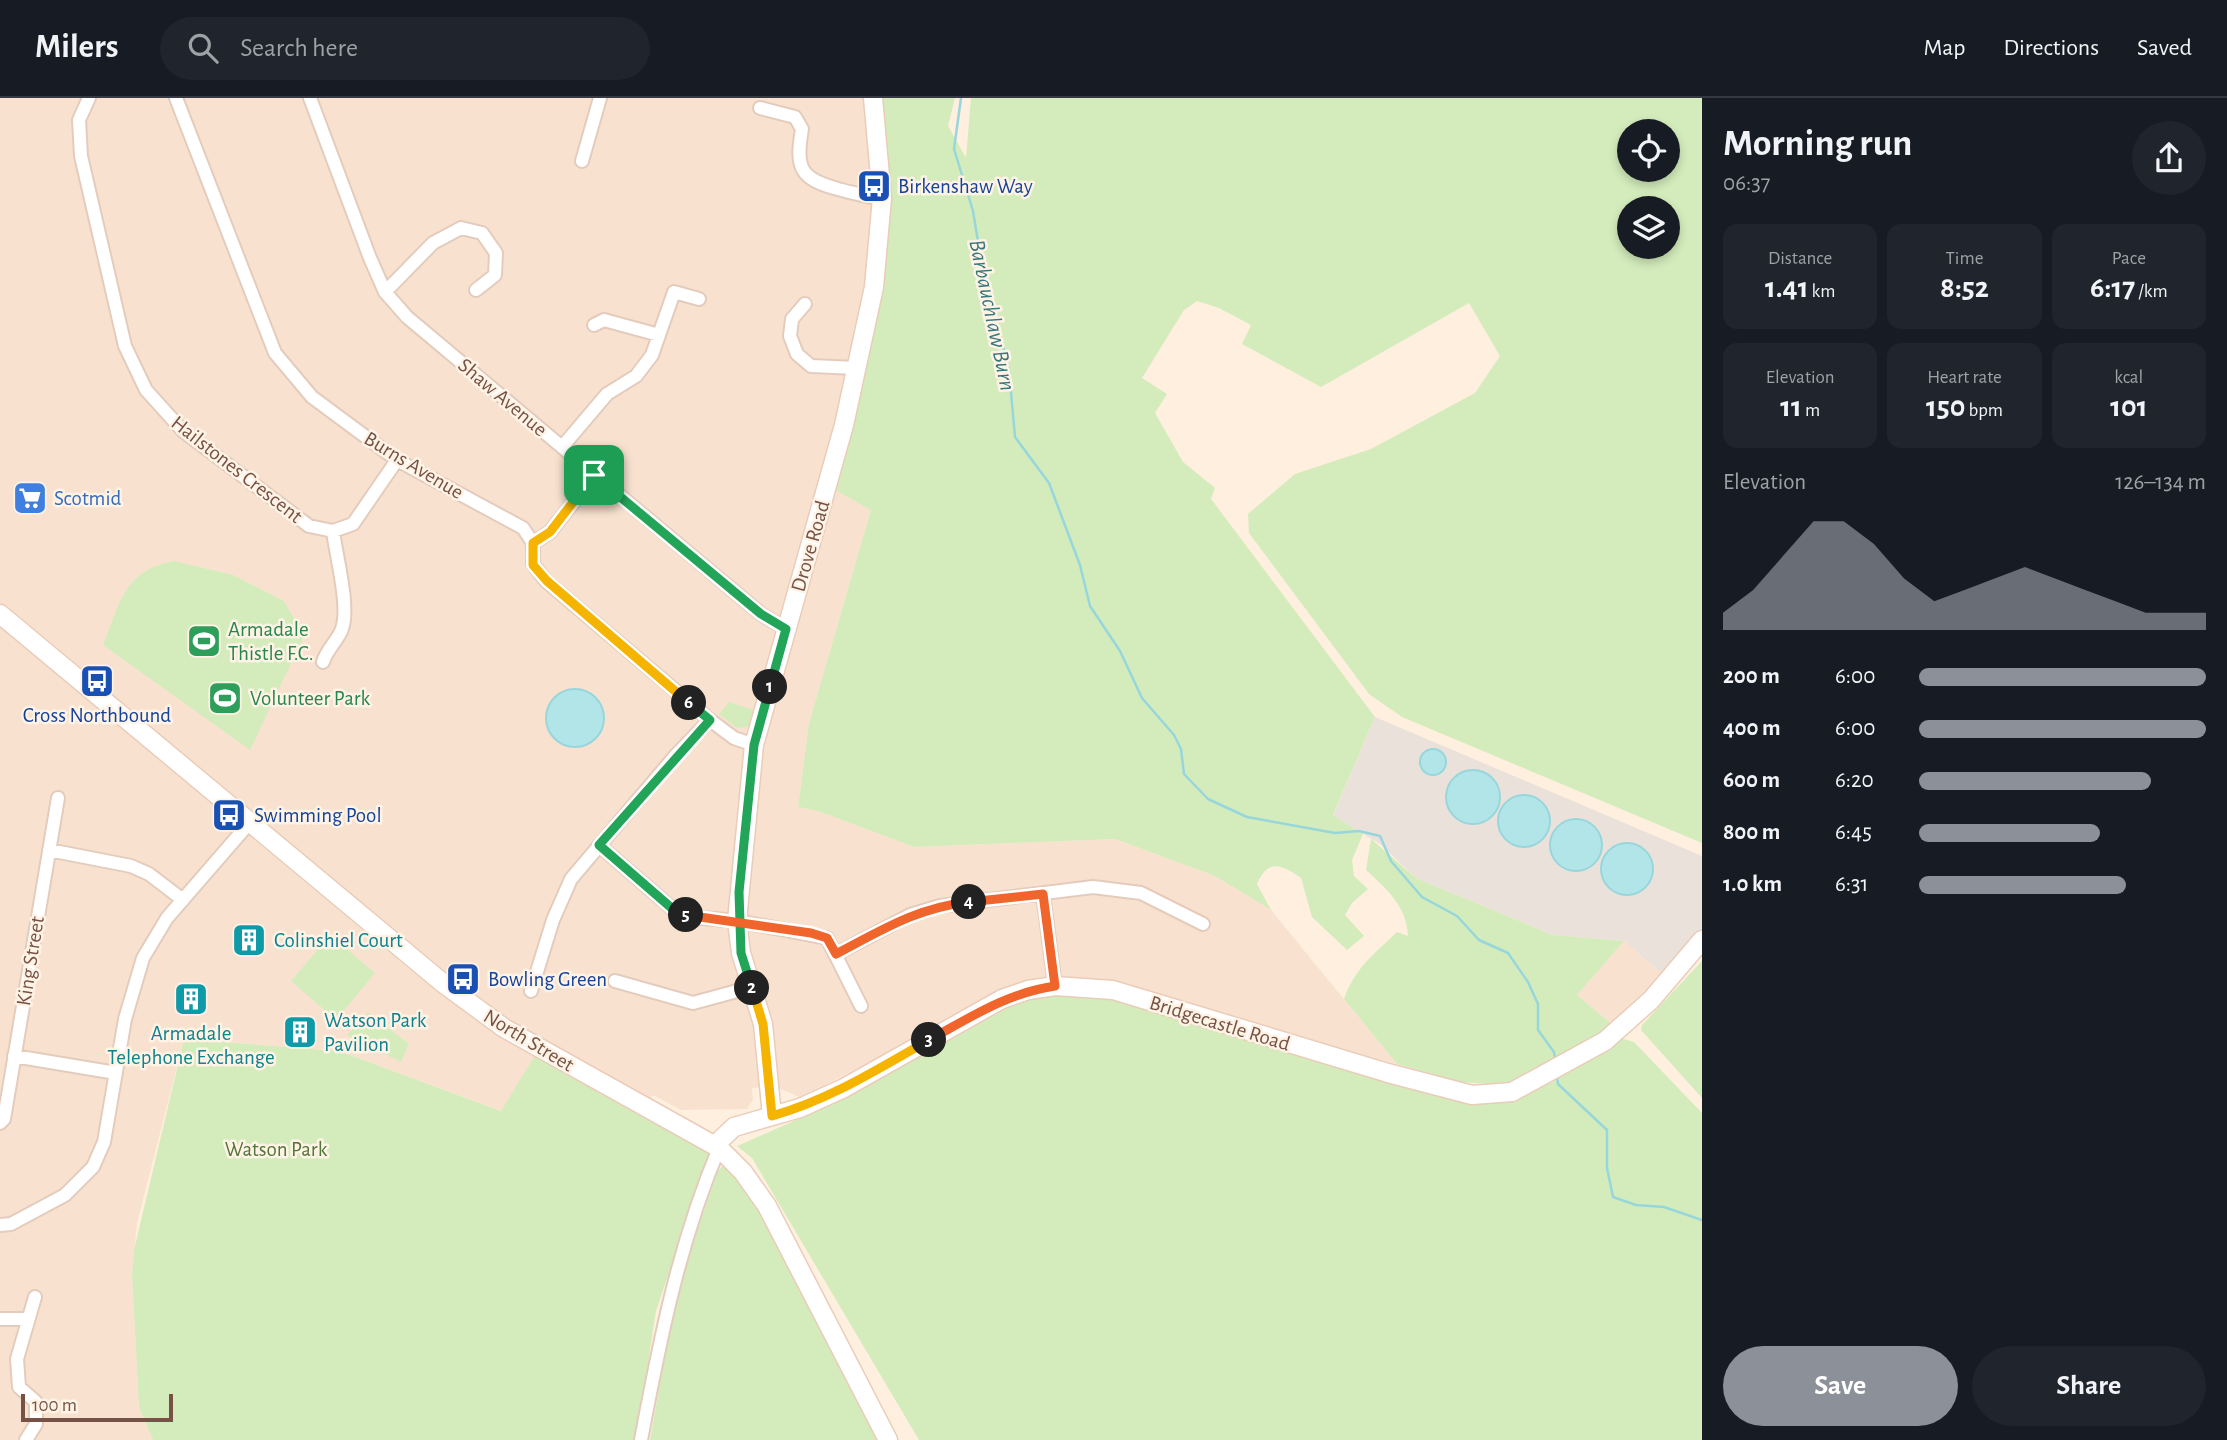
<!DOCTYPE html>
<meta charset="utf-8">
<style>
body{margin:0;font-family:"Alegreya Sans",sans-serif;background:#20242c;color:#f1f3f6;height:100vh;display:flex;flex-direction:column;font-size:26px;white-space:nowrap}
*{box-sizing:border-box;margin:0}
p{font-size:23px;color:#9ea1a6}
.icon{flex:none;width:38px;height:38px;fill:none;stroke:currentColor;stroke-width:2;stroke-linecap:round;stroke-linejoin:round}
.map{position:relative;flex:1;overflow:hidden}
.drawer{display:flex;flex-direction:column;background:#171b24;width:525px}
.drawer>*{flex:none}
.fabs{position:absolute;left:1617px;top:21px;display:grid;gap:14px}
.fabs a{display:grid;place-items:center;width:63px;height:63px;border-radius:50%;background:#171b24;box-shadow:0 4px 10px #0003;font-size:35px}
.scale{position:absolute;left:21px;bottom:18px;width:152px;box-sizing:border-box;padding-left:7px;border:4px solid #755245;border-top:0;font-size:19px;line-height:24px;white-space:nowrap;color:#755245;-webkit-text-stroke:5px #fff3e6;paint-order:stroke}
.pin{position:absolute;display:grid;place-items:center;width:60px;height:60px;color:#fff;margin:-30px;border-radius:14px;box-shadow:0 4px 10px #0006}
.km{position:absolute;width:35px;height:35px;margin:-18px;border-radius:50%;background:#222;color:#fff;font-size:19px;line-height:35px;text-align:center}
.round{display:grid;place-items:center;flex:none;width:74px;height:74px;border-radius:37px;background:#20242c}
.summary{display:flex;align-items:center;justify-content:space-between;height:119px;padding:0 21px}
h1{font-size:38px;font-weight:600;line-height:52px}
.figures{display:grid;grid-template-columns:repeat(3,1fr);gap:10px;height:119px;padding:7px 21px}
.figures div{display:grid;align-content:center;border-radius:14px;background:#20242c;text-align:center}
.figures b{font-size:30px;font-weight:600}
.figures small{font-size:19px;font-weight:400}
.figures p{font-size:19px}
.chart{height:196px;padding:14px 21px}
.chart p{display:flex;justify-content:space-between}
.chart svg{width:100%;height:126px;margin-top:7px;fill:#8c9099;opacity:.7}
.primary-button{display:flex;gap:14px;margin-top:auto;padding:14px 21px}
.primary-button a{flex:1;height:80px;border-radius:42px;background:#8c9099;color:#fff;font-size:28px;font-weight:600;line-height:80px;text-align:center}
.primary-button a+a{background:#20242c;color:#f1f3f6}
ul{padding:0 21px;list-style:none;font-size:23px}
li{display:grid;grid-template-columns:112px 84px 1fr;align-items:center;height:52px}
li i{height:18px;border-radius:9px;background:#8c9099}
header{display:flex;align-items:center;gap:42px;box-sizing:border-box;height:98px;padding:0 35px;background:#171b24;border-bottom:2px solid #363941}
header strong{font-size:33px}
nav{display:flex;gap:38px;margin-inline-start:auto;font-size:24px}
.search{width:490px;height:63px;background:#20242c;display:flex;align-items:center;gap:18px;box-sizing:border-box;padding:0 24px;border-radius:38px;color:#9ea1a6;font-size:26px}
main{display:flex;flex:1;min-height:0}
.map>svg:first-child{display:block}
</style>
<header>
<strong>Milers</strong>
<div class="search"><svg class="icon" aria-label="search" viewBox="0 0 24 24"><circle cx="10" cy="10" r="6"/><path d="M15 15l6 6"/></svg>Search here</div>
<nav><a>Map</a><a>Directions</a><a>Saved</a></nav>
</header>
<main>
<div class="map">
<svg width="1702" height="1342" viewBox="0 0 1702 1342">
<rect width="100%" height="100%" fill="#feefde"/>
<path fill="#f8e2cf" d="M0 0H880L890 108 871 412 809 625 798 709 818 713 914 749 1115 741 1215 778 1271 812 1397 966 1091 882 1018 888 813 993 799 999 774 988 752 990 753 1002 747 1011 681 1012 653 997 644 1012 502 1013 339 953 184 941 137 1125 132 1177 139 1310 153 1342H0Z
M1624 843 1661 875 1615 929 1577 897Z"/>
<path fill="#ebe1db" d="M1375 619 1702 758V833L1661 875 1624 843 1553 837 1416 780 1380 746 1333 718Z"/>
<path fill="#d4ecbc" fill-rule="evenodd" d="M880 0H955L948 28 966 60 971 0H1702V745L1402 619 1369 596 1249 435 1248 416 1295 376 1371 351 1475 295 1500 258 1469 205 1321 289 1242 246 1251 227 1219 210 1197 203 1184 212 1142 280 1167 296 1155 315 1183 364 1215 390 1211 401 1375 619 1333 717 1363 736 1352 762 1354 778 1368 791 1352 805 1345 817 1364 838 1347 852 1312 819 1301 780C1282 767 1268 760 1257 786L1271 812 1215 778 1115 741 914 749 818 713 798 709 809 625 871 412 837 393 890 108ZM1629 33H1668V72H1629ZM1629 110H1668V149H1629Z
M174 463 233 477 284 503 304 538 250 652 103 547C121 504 123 473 174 463Z
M729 604 754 612 748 629 737 630 719 616Z
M1371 741 1416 780 1553 837 1624 843 1577 897 1615 929 1546 970 1506 987 1461 984 1397 966 1344 901C1355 870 1374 856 1397 834L1408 838C1407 809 1387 791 1366 772Z
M330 837 375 875 336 922 291 883Z
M1702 863V1000L1641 932 1642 927Z
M1054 894 1105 898 1514 999 1553 984 1617 939 1634 944 1702 1015V1342H919L752 1060 737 1048 840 1003 1005 910Z
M368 914 409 946 401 964 347 937Z
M184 941 339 953 501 1013 537 954 710 1053 656 1213 636 1342H153L139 1310 132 1177 134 1152Z
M722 1068 745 1086 881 1342H650L668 1240 686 1165 717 1075Z"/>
<path fill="#b2e5e8" stroke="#97d6db" stroke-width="2" d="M546 620a29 29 0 1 1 58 0a29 29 0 1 1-58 0Z
M1420 664a13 13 0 1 1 26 0a13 13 0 1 1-26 0Z
M1446 699a27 27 0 1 1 54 0a27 27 0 1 1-54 0Z
M1498 723a26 26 0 1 1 52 0a26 26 0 1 1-52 0Z
M1550 747a26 26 0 1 1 52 0a26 26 0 1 1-52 0Z
M1601 771a26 26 0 1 1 52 0a26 26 0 1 1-52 0Z"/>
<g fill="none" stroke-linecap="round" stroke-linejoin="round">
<path stroke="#97d6db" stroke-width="2.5" d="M961 0 954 51 973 113 981 162 1009 272 1015 339 1049 385 1080 467 1090 508 1120 553 1142 600 1174 637 1181 651 1184 676 1208 701 1247 719 1335 735 1359 733 1380 738 1391 763 1422 799 1457 818 1479 842 1508 855 1528 884 1538 906V932L1554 954 1555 962
M1557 979 1558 986 1607 1032V1070L1613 1099 1636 1107 1664 1109 1702 1122"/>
<g stroke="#e4ccbd" stroke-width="16">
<path id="street" d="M89 0 79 22 81 58 125 248 146 292 183 333 309 428 333 433 353 426 397 362
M176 0 275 255 312 299 397 362 523 430 533 445V466L546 483 710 622 734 640 754 647
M310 0 370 160 385 194 407 219 761 516 786 531
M760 10 795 19 802 31C795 70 800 81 838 91 853 95 867 99 882 100
M582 63 600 0
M385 194 433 145 461 130 482 135 496 155 495 177 476 192
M805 206 792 221 790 238 797 256 811 268 856 270
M594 227 604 222 659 237
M562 349 607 296 636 278 652 257 674 194 699 201
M533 445 550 434 595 377
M323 564C327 551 338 542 342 531 350 508 336 458 333 433
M599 747 675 813 692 819 737 823 827 840 861 908
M49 752 131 768 149 776 183 802
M1043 796 1055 888
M836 856 910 817 940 808 1093 789 1141 795 1203 826
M615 883 693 905 752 889
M531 893 553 822 571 781 676 657 710 622
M14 958 116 975
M0 1025 4 1021 58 700
M0 1127 11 1126 65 1097 93 1069 104 1044 125 921 143 860 167 820 251 723
M0 1221H28
M26 1342 36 1326V1304L19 1289 17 1261 35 1199
M641 1342C660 1241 679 1145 719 1050"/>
</g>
<g stroke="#eaccb9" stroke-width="21">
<path id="secondary" d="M0 516 444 886 504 930 719 1050 743 1074 767 1108 888 1342
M772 1018 763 926 741 855 737 823 754 647 844 327 874 189 882 100 873 0
M715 1047 734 1029 800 1010 844 990 1002 901 1028 892 1055 888 1113 892 1388 975 1472 997 1512 994 1605 943 1651 902 1702 842"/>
</g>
<use href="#street" stroke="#fff" stroke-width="12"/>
<use href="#secondary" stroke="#fff" stroke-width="18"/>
</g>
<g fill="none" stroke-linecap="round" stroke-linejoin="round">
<g stroke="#fff" stroke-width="14">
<path id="split-1" d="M594 377 761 516 786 531 770 589"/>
</g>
<g stroke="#fff" stroke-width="14">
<path id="split-2" d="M752 890 741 855 739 794 754 647 770 589"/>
</g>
<g stroke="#fff" stroke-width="14">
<path id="split-3" d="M752 890 763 926 772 1018C829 1002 878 971 929 942"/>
</g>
<g stroke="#fff" stroke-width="14">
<path id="split-4" d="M929 942C971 919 1007 895 1055 888L1043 796 969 804"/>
</g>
<g stroke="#fff" stroke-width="14">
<path id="split-5" d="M686 817 811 835 827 840 836 856C882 832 916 810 969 804"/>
</g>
<g stroke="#fff" stroke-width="14">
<path id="split-6" d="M686 817 675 813 599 747 710 622 689 605"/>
</g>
<g stroke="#fff" stroke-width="14">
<path id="split-7" d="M594 377 550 434 533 445V467L547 483 689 605"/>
</g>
<use href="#split-1" stroke="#22a559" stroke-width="9"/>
<use href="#split-2" stroke="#22a559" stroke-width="9"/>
<use href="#split-3" stroke="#f5b400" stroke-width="9"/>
<use href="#split-4" stroke="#f0652b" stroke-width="9"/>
<use href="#split-5" stroke="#f0652b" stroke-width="9"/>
<use href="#split-6" stroke="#22a559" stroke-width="9"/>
<use href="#split-7" stroke="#f5b400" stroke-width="9"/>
</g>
<defs>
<g id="bus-square" transform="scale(1.75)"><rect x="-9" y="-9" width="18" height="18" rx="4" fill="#1a4fb4" stroke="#fff3e6"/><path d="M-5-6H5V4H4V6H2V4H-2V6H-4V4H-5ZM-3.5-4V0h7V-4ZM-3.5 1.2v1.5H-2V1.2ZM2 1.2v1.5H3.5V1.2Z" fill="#fff"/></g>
<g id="supermarket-square" transform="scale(1.75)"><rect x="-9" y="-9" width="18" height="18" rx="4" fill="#3f7fe0" stroke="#fff3e6"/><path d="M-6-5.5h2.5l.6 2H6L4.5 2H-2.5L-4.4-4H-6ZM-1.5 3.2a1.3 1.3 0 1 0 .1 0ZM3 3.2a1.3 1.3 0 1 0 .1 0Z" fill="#fff"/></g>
<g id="stadium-square" transform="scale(1.75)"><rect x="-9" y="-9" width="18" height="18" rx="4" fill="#2e9e5b" stroke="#fff3e6"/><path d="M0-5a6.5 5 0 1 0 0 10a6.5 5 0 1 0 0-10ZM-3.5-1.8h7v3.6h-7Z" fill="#fff"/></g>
<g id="building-square" transform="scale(1.75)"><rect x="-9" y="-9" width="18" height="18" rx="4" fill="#0f9aa8" stroke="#fff3e6"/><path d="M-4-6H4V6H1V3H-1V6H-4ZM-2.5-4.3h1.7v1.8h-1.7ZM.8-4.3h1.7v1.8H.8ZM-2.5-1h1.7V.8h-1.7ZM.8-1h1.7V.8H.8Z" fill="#fff"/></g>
</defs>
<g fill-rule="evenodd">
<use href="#bus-square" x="874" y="88"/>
<use href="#supermarket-square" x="30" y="400"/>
<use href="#stadium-square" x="204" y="543"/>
<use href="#bus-square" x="97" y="583"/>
<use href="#stadium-square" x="225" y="600"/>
<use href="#bus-square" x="229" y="717"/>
<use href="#building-square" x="249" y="842"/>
<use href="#bus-square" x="463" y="881"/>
<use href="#building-square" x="191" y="901"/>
<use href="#building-square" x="300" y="934"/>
</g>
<g text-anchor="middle" stroke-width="5" stroke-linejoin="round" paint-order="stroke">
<g font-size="21" fill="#164399" stroke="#fff3e6" text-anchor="start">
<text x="898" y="95">Birkenshaw Way</text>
<text x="97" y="624" text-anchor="middle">Cross Northbound</text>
<text x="254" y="724">Swimming Pool</text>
<text x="488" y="888">Bowling Green</text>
</g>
<g font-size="21" fill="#755245" stroke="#fff3e6">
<text transform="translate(503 299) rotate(40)" y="7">Shaw Avenue</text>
<text transform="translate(414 367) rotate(31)" y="7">Burns Avenue</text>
<text transform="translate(237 371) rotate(38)" y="7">Hailstones Crescent</text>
<text transform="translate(810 448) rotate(-74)" y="7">Drove Road</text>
<text transform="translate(30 863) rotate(-81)" y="7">King Street</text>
<text transform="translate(1220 925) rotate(17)" y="7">Bridgecastle Road</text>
<text transform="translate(529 942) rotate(31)" y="7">North Street</text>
</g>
<g font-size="21" fill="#366cbe" stroke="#fff3e6" text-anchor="start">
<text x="54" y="407">Scotmid</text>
</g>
<g font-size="21" fill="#27864d" stroke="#fff3e6" text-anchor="start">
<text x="228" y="538">Armadale<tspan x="228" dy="24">Thistle F.C.</tspan></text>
<text x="250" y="607">Volunteer Park</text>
</g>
<g font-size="21" fill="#0d838f" stroke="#fff3e6" text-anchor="start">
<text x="274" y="849">Colinshiel Court</text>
<text x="324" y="929">Watson Park<tspan x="324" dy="24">Pavilion</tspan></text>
<text x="191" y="942" text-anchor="middle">Armadale<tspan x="191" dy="24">Telephone Exchange</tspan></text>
</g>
<g font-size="21" fill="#51763a" stroke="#fff3e6">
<text x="276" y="1058">Watson Park</text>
</g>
<g font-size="23" font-style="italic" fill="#38777c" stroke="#fff3e6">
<text transform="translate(993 217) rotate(78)" y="8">Barbauchlaw Burn</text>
</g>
</g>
</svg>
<div class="fabs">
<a><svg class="icon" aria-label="locate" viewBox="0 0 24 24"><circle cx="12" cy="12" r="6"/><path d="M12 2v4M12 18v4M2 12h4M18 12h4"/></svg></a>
<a><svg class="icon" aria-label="layers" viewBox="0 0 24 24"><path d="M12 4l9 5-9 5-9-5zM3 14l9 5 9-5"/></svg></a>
</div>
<div class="scale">100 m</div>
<div class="pin" style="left:594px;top:377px;background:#1e9e55"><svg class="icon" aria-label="arrive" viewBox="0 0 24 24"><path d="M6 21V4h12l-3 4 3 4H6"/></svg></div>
<b class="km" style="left:770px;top:589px">1</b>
<b class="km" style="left:752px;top:890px">2</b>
<b class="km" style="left:929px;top:942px">3</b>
<b class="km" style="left:969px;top:804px">4</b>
<b class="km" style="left:686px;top:817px">5</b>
<b class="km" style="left:689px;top:605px">6</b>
</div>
<section class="drawer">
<div class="summary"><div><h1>Morning run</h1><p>06:37</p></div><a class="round"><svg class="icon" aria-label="share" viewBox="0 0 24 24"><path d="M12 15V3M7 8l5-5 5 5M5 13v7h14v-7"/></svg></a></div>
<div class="figures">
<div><p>Distance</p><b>1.41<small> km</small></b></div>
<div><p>Time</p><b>8:52</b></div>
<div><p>Pace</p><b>6:17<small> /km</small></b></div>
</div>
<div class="figures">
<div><p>Elevation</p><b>11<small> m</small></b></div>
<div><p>Heart rate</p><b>150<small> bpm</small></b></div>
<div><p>kcal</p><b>101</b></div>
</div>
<div class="chart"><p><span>Elevation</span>126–134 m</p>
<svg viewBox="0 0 160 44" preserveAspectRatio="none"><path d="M0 44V38L10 30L20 18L30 6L40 6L50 14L60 26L70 34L80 30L90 26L100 22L110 26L120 30L130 34L140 38L150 38L160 38V44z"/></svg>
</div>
<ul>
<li><b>200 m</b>6:00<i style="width:100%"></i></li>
<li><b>400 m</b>6:00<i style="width:100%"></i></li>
<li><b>600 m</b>6:20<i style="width:81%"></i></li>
<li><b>800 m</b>6:45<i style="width:63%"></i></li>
<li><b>1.0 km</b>6:31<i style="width:72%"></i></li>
</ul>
<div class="primary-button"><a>Save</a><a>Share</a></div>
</section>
</main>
